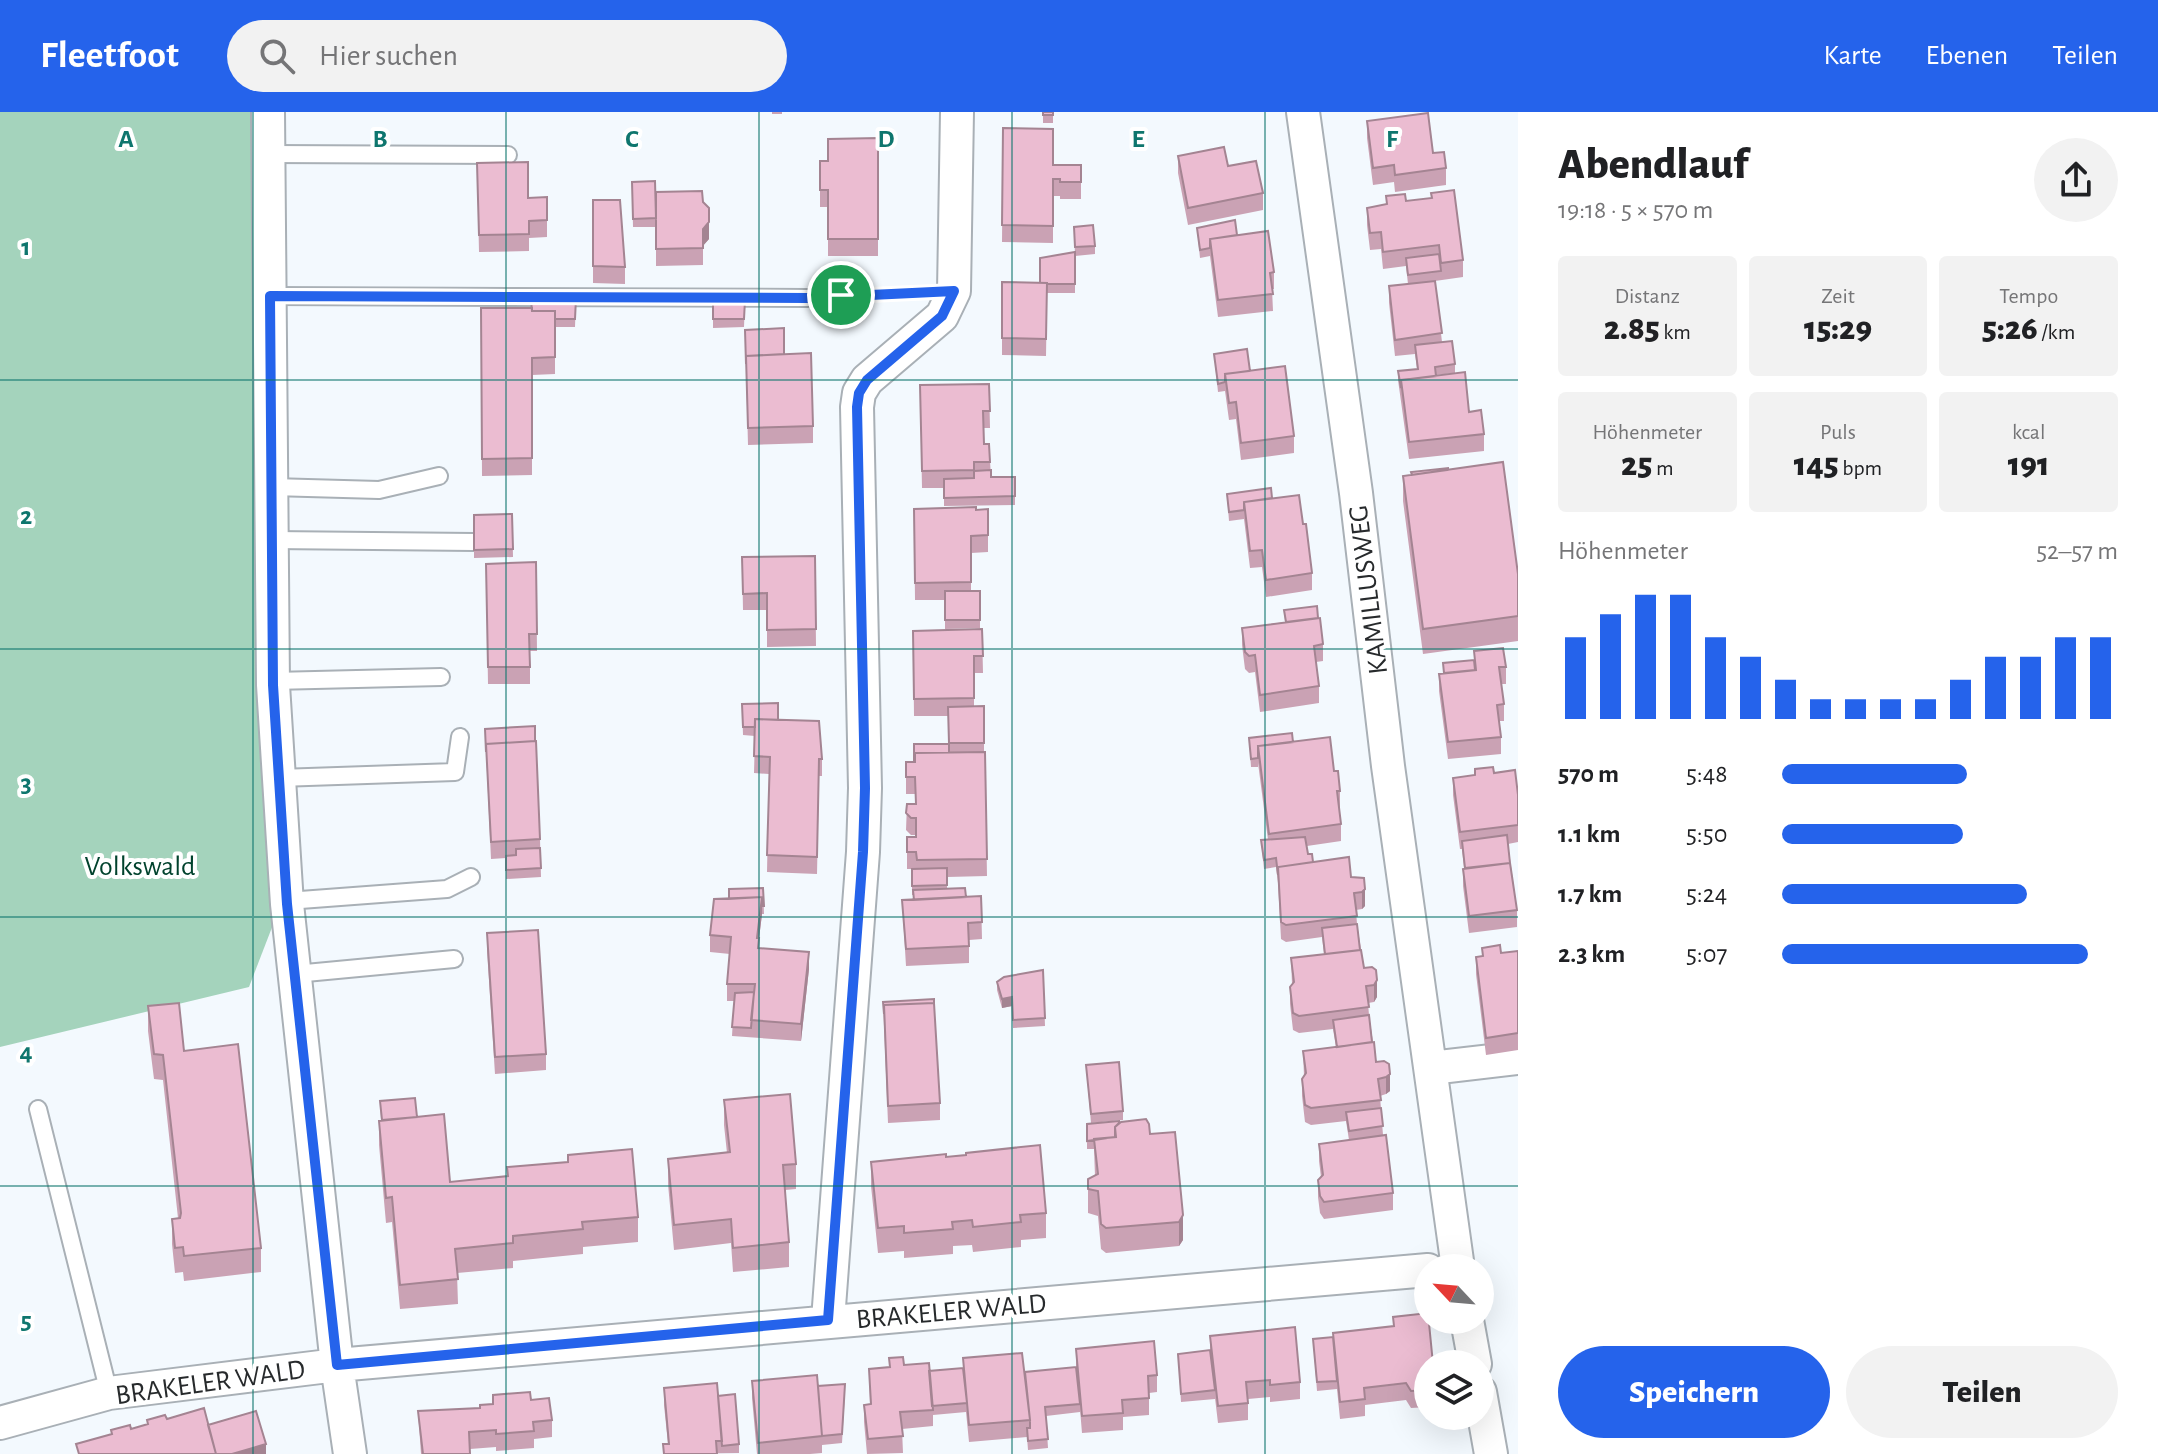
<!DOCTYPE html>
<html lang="de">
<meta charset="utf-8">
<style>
body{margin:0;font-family:"Alegreya Sans",sans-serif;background:#f2f2f2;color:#202124;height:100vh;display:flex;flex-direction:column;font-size:30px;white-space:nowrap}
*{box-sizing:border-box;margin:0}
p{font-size:26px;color:#757577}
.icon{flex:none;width:44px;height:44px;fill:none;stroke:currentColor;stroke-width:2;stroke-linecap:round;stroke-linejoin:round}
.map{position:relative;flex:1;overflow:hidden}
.side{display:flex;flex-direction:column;background:#fff;width:640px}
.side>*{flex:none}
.needle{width:52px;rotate:296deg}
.fabs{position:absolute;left:1414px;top:1142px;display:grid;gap:16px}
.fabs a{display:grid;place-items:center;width:80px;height:80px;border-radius:50%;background:#fff;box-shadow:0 8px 32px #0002;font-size:40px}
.pin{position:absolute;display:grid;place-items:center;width:68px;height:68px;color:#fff;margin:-34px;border:4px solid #fff;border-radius:50%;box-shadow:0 2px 8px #0007}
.round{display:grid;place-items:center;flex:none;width:84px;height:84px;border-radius:42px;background:#f2f2f2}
.overview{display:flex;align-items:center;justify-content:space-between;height:136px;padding:0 40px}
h1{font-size:44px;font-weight:800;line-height:60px}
.stats{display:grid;grid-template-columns:repeat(3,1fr);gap:12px;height:136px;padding:8px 40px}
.stats div{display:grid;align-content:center;border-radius:8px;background:#f2f2f2;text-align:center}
.stats b{font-size:34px;font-weight:800}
.stats small{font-size:22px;font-weight:400}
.stats p{font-size:22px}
.chart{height:224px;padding:16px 40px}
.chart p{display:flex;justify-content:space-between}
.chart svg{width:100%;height:144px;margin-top:8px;stroke:#2563eb;stroke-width:6}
.button{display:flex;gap:16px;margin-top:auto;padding:16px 40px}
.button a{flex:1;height:92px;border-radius:48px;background:#2563eb;color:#fff;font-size:32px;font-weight:800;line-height:92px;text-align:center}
.button a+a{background:#f2f2f2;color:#202124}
ul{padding:0 40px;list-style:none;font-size:26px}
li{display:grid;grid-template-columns:128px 96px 1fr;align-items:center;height:60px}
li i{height:20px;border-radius:10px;background:#2563eb}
header{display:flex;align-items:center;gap:48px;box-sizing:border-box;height:112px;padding:0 40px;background:#2563eb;color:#fff}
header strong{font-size:38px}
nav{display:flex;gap:44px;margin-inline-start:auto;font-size:28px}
.search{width:560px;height:72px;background:#f2f2f2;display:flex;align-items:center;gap:20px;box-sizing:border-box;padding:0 28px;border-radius:44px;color:#757577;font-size:30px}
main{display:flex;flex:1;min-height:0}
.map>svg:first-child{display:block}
</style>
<header>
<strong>Fleetfoot</strong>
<div class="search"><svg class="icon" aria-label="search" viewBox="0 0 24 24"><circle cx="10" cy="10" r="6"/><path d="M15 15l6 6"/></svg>Hier suchen</div>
<nav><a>Karte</a><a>Ebenen</a><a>Teilen</a></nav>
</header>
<main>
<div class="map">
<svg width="1518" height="1342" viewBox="0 0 1518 1342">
<rect width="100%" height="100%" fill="#f3f9fe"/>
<path fill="#a4d3bc" d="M0 0H267L281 792 249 875 0 935Z"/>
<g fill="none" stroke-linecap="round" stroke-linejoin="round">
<g stroke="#a9b0b6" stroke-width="20">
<path id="service" d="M268 42 508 43
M270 184 808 186
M272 375 379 378 439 364
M272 428 474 430
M273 569 441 565
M279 666 455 660 460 625
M287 789 447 777 471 765
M295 862 454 847
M38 997 109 1281"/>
</g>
<g stroke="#a9b0b6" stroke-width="36">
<path id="minor" d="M268 0 273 573 287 792 337 1253 350 1342
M1303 0 1356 381 1388 654 1458 1156
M1431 956 1518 946
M828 1208 863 740 865 676 857 295 859 281 867 268 942 204 954 179 957 0
M1467 1208 1475 1252
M1480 1280 1491 1342
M0 1311 109 1281 337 1253 1428 1158"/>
</g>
<path stroke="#a9aeb2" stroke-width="5" stroke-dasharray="8 4" stroke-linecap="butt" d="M833 184 915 181"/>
<use href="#service" stroke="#fff" stroke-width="16"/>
<use href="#minor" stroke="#fff" stroke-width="32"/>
</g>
<path fill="#caa2b4" d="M772 0H782V2H772Z
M1043 0H1053V11H1043Z
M1367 9 1433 41 1446 56V73L1395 80 1394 70 1373 73 1367 26Z
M1003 16 1053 53H1081V87H1060V84H1053V131L1002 130Z
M878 26V144H828V95H820V66L828 49Z
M1178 44 1228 54 1263 81V98L1188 113 1178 61Z
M477 51 528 86 547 85V125L529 126V139L479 140Z
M632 70 656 80 703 90 709 127 703 133V153L656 154V115H633Z
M1386 84 1406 89 1463 148V165L1435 169 1442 230 1455 252V261L1436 263 1469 300 1484 322V339L1409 347 1398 268V259L1417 257 1415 242 1395 244 1389 191V174L1408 172 1406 154 1383 157 1381 137 1370 138 1367 113V96L1386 92Z
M593 88 625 155V172L593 171Z
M1074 115 1095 134V142L1075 144Z
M1197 116 1237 123 1274 160V177H1272L1273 199 1218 205 1210 144 1200 146Z
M1075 140V181H1047L1046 244 1002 243V170L1040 171Z
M576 186 575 215H555V262L532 263V363L482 364 481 196H531Z
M713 188H745L744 215 713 216Z
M745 218 784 242 813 314V331L748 333Z
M1214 242 1250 259 1294 324V341L1241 348 1236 307 1229 308 1225 279 1218 280Z
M989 272 990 316H983L984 332H989L991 365H1015V393L944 394V376H922L920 273Z
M1448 358 1518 462V529L1423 542 1403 389V364Z
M1227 382 1272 386 1303 412 1312 461V478L1266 485 1262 455 1250 456 1244 407 1229 409Z
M914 397H988V440L971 441V479H980V516L945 517V488H915Z
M512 402 513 445 474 446V403Z
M815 444 816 534 767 535V498H743L742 445Z
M536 450 537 539H530V572H488L486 452Z
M1284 498 1323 532V549L1316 550 1319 574V591L1260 600 1255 560 1249 561 1245 557 1242 533V516L1285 510Z
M982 517 983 561H974V594H984V640H949L948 604H914L913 519Z
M1474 539 1506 555V572H1501L1504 592V609H1499L1501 625V642L1448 647 1439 579V562L1443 561V551L1474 548Z
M742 592 778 608 822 647V664H819L817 762 767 760 769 662 754 661 755 624 743 623Z
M485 617 540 727 541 765 506 767V746L491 747Z
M1249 626 1293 630 1334 659 1340 679V696H1339L1341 712V729L1307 734 1308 742 1313 750 1351 765 1364 766 1365 794 1362 797 1356 798 1357 812 1364 856 1372 855 1377 885 1374 890 1368 891 1369 903 1376 950 1384 949 1390 979 1386 982 1380 984 1383 1023 1349 1028 1346 1009 1311 1013 1305 1010 1302 984V967L1304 964 1303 939 1336 935 1333 917 1299 921 1293 918 1290 892V875L1292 872 1291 846 1324 842 1322 825 1286 830 1281 827 1278 771 1276 755 1264 757 1261 728H1268L1258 651V655H1251Z
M985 640 987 764 947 765V777L966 785 981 784 982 827 969 828V851L906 854 902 788H913V783H912V757H907V725H916V723H911L906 718 907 692H916L915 682H906V650H914L949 641Z
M1494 661 1518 683V730L1508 732 1517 798V815L1469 821 1463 774V757L1464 756 1462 737H1460L1453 683V666Z
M763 776 764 802H762L759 826V836L809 857 801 929 732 924 734 889H727V872L730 842 710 840V823L729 787Z
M487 821 546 942V958L495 962 487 838Z
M1482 836 1501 841 1518 839V938L1486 943 1476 862V845L1482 844Z
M1043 858 1045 914 1013 916 1012 894 1002 896 997 878V870Z
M883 890 940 991V1008L888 1011Z
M148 894 184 939 261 1136V1160L184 1169 183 1160 175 1161 172 1132V1107L178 1106 163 968 154 967 148 919Z
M1086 953 1123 999V1008L1091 1011Z
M724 988 796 1052V1077L785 1078 789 1130V1155L733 1160 731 1131 674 1138 668 1072V1047L727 1041 724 1013Z
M380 989 417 1005 450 1070 638 1105V1130L583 1135V1142L513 1149V1156L457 1161 458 1192 400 1197 392 1110 386 1111 379 1033V1009L381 1008Z
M1119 1011 1150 1022 1175 1020 1183 1128 1179 1134 1106 1141 1101 1137 1098 1104 1088 1101V1067L1095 1064 1094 1037H1087V1012Z
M1319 1032 1393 1081V1098L1324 1107 1320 1101 1318 1085V1068L1321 1065 1319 1049Z
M946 1045 1046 1101V1126L1021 1128V1135L973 1140 972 1133 953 1134V1142L904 1146V1139L878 1141 871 1074V1050Z
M1210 1224 1300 1270V1287L1270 1290V1285L1248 1287V1308L1218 1311 1215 1286V1287L1181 1290 1178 1242 1210 1238Z
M1313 1227 1428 1252V1295L1411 1296 1406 1288 1365 1293V1304L1340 1307 1337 1277 1317 1279Z
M1076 1237 1157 1263V1280L1149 1281V1303L1123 1305V1318L1082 1321 1080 1297V1300L1046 1304 1048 1336 1028 1338 1027 1325 969 1330 966 1300 933 1303V1314L902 1317 903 1341 867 1342 864 1310V1293L870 1292 869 1257 889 1255V1246L904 1253 929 1259 963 1256V1246L1025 1260 1076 1255Z
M752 1269 818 1274 845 1281 842 1331 822 1333V1341L810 1342H757L752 1286Z
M664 1276 718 1284 739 1332V1341L663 1342V1332H668L664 1293Z
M531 1288 552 1308V1325L534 1327V1336L496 1339V1335L470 1337V1342H421L418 1299 480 1296Z"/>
<path fill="#a48492" d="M709 110V127L703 134V117Z
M1365 777V794L1362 797V780Z
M762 785V802L757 843V826Z
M809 840V857L801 929V912Z
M1377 868V885L1374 890V873Z
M1012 885V894L1002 896V887Z
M1390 962V979L1386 982V965Z
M1183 1103V1128L1179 1134V1110Z
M266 1332V1342H232Z"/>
<path fill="#ebbcd1" stroke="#a48492" stroke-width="2" d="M1043 0H1053V3H1043Z
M1428 1 1433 41 1444 40 1446 56 1395 63 1394 53 1373 56 1367 9Z
M1003 16 1053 17V53H1081V70H1060V67H1053V114L1002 113Z
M878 26V127H828V78H820V49H828V27Z
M1224 35 1228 54 1256 49 1263 81 1188 96 1178 44Z
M528 50V86L547 85V108L529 109V122L479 123 477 51Z
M655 69 656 106 633 107 632 70Z
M1454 78 1463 148 1441 151 1439 133 1383 140 1381 120 1370 121 1367 96 1387 92 1386 84 1405 82 1406 89 1432 86 1431 81Z
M702 79 703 90 709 96V110L703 117V136L656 137V80Z
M593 88H620L625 155 593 154Z
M1235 108 1237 123 1210 127V136L1200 138 1197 116Z
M1093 113 1095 134 1075 135 1074 115Z
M1268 119 1274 160 1270 161 1273 182 1218 188 1210 127Z
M1075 140V172H1047V171H1040V146Z
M1439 142 1441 159 1408 163 1406 146Z
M1435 169 1442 221 1395 228 1389 174Z
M1002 170 1047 171 1046 227 1002 226Z
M576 186 575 207H555V199H532L531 187Z
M713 188H745L744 207H713Z
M481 196H532V199H555V245L532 246V346L482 347Z
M784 216V242L746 244V252L745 218Z
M1452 229 1455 252 1435 255 1436 264 1401 268V276L1398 259 1418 257 1415 233Z
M1247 237 1250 259 1225 262V270L1218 272 1214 242Z
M811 241 813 314 748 316 746 244Z
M1285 254 1294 324 1241 331 1236 290 1229 291 1225 262Z
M1465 260 1469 300 1481 298 1484 322 1409 330 1401 268Z
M989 272 990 299H983L984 332H989L990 350H974V358L922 359 920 273Z
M1503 350 1518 462V504L1423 517 1403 364Z
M1448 356V358L1412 363 1411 360Z
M991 358V365H1015V384L944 386V367L974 366V359Z
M1271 376 1272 386 1244 390V398L1229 400 1227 382Z
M1299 383 1303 412H1306L1312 461 1266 468 1262 438 1250 439 1244 390Z
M976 395V398L988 397V423L971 424V470L915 471 914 397Z
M512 402 513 437 474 438V403Z
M815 444 816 517 767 518V481L743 482 742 445Z
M536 450 537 522H529L530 555H488L486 452Z
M945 479H980V508H945Z
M1317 494 1318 506 1286 510 1284 498Z
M1320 506 1323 532 1314 534 1319 574 1260 583 1255 543 1249 544 1245 540 1242 516Z
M982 517 983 544H974V586L914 587 913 519Z
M1503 536 1506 555H1499L1504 592 1497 593 1501 625 1448 630 1439 562 1476 558 1474 539Z
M1474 548 1475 558 1444 561 1443 551Z
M778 591V608L755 607V615H743L742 592Z
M984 594V631H949L948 595Z
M755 607 819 609 822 647H819L817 745 767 743 770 645 754 644Z
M535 614V629L486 632V640L485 617Z
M1292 621 1293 630 1258 634V646L1251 647 1249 626Z
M1330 625 1334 659H1338L1340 679H1337L1341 712 1269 722 1258 634Z
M536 629 540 727 491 730 486 632Z
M914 632H949V641H915L914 650Z
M985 640 987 747 917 748 916 740H907V725H916V706H911L906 701 907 692H916L915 665H906V650H915V641Z
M1493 655 1494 661 1515 658 1518 683V713L1460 720 1453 666 1475 663V657Z
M1507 723 1510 751 1465 756 1462 729Z
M1305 725 1308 742H1312L1313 750 1278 755V763L1276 746 1264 748 1261 728Z
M540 736 541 756 506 758V744L516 743V737Z
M1349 745 1351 765 1364 766 1365 777 1362 780 1354 781 1357 804 1286 813 1281 810 1278 755Z
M1510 751 1517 798 1469 804 1463 757Z
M947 756V773L912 774V757Z
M763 776 764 794H762V785L729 787V777Z
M965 776 966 785 914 788 913 778Z
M981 784 982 810 968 811 969 834 906 837 902 788Z
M762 785 757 826H759L758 836 809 840 801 912 751 908 755 872H727L731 825 710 823 714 787Z
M1357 812 1360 838 1325 842 1322 816Z
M538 818 546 942 495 945 487 821Z
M1500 833 1501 841 1518 839V921L1486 926 1476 845 1483 844 1482 836Z
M1361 838 1364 856 1372 855 1376 858 1377 868 1374 873 1366 874 1369 895 1299 904 1293 901 1290 875 1294 870 1291 846Z
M1043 858 1045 906 1013 908 1012 885 1002 887 997 870 1004 865Z
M754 880 751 916 732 915 735 881Z
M934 887V891L884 893V902L883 890Z
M179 891 184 939 238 932 261 1136 184 1144 183 1135 175 1136 172 1107 180 1106 181 1101 163 943 154 942 148 894Z
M934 891 940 991 888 994 884 893Z
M1369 903 1372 930 1337 935 1333 908Z
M1374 930 1376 950 1384 949 1389 952 1390 962 1386 965 1378 967 1381 988 1311 996 1305 993 1302 967 1306 961 1303 939Z
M1119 950 1123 999 1091 1002 1086 953Z
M790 982 796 1052 783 1053 789 1130 733 1136 731 1107 674 1113 668 1047 730 1040 724 988Z
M415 986 417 1005 382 1008 380 989Z
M1381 996 1383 1014 1349 1019 1346 1000Z
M444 1002 450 1070 508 1064 507 1055 568 1050V1043L632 1037 638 1105 582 1110 583 1117 513 1124V1131L455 1137 458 1167 400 1173 392 1085 386 1086 379 1009Z
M1146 1007 1149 1012 1150 1022 1175 1020 1183 1103 1179 1110 1106 1116 1101 1112 1098 1079 1088 1077V1067L1098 1062 1094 1027 1116 1025 1115 1015 1121 1010Z
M1119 1009V1011L1115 1015V1025L1087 1029V1012Z
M1386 1023 1393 1081 1324 1090 1320 1084 1318 1068 1323 1063 1319 1032Z
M1040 1033 1046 1101 1020 1103 1021 1110 973 1115 972 1108 952 1110 953 1117 904 1121V1114L878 1116 871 1050 946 1042V1045L966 1043V1041Z
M1428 1201 1433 1252H1428V1278L1411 1279 1406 1271 1364 1276 1365 1287 1340 1290 1333 1221 1394 1214 1393 1205Z
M1295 1215 1300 1270 1270 1273V1268L1246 1270 1248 1291 1218 1294 1210 1224Z
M1333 1225 1337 1269 1317 1270 1313 1227Z
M1154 1229 1157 1263 1148 1264 1149 1286 1122 1288 1123 1301 1082 1304 1076 1237Z
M1210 1238 1215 1278 1181 1282 1178 1242Z
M1022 1241 1030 1308 969 1313 963 1246Z
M903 1245 904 1253 929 1251 933 1298 900 1300 903 1324 868 1327 864 1293 871 1292 869 1257 890 1255 889 1246Z
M1076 1255 1080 1292 1045 1295 1048 1327 1028 1329 1027 1316H1030V1308L1025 1260Z
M963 1256 967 1291 932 1294 929 1259Z
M817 1263 822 1324 758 1331 752 1269Z
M717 1271 722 1329H716L717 1342H664L663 1332H669L664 1276Z
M845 1272 842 1322 822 1324 818 1274Z
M530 1280 531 1288 549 1286 552 1308 533 1310 534 1319 496 1322V1318L469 1320 470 1342H423L418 1299 480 1296V1293L493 1292V1283Z
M735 1282 739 1332 722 1334 718 1284Z
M204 1296 216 1342H79L76 1332 112 1322 111 1318 130 1313 131 1317 148 1312 147 1308 165 1303 167 1307Z
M256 1299 266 1332 232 1342H216L208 1313Z"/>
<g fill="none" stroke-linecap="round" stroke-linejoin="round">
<g stroke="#fff" stroke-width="16">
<path id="route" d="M954 179 942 204 867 268 859 281 857 295 865 676 863 740 828 1208 337 1253 287 792 273 573 270 184 808 186Z"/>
</g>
<use href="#route" stroke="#2563eb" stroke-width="10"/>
</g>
<path fill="none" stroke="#0f766e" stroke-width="2" stroke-opacity="0.55" d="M253 0V1342M506 0V1342M759 0V1342M1012 0V1342M1265 0V1342M0 268H1518M0 537H1518M0 805H1518M0 1074H1518"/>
<g text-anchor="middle" stroke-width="8" stroke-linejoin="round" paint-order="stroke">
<g font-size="28" fill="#272a2c" stroke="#fff">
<text transform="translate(1367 478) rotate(-97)" y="10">KAMILLUSWEG</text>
<text transform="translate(951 1198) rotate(-5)" y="10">BRAKELER WALD</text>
<text transform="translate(210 1269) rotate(-8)" y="10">BRAKELER WALD</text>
</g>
<g font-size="28" fill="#01422d" stroke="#fff">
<text x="140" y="763">Volkswald</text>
</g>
</g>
<g font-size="26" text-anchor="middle" font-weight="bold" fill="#0f766e" stroke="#fff" stroke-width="8" stroke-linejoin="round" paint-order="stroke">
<text x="126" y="35">A</text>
<text x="380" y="35">B</text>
<text x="632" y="35">C</text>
<text x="886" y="35">D</text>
<text x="1138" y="35">E</text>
<text x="1392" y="35">F</text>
<text x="26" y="143">1</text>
<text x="26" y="412">2</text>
<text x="26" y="680">3</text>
<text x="26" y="948">4</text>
<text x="26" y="1217">5</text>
</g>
</svg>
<div class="fabs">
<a><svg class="needle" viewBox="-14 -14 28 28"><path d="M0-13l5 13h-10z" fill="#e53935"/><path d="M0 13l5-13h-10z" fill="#757577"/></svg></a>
<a><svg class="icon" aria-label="layers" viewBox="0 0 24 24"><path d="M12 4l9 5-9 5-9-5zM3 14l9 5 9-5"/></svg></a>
</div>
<div class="pin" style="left:841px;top:183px;background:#1e9e55"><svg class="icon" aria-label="arrive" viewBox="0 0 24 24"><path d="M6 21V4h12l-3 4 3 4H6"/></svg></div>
</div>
<section class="side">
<div class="overview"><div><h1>Abendlauf</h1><p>19:18 · 5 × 570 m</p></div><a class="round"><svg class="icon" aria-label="share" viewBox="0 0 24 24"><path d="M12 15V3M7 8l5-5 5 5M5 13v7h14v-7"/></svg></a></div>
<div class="stats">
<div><p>Distanz</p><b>2.85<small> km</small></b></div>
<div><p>Zeit</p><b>15:29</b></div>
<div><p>Tempo</p><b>5:26<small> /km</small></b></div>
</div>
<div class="stats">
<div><p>Höhenmeter</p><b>25<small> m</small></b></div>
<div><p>Puls</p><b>145<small> bpm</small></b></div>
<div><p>kcal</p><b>191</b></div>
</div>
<div class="chart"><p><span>Höhenmeter</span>52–57 m</p>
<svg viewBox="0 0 160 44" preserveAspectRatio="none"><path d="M5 44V19M15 44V12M25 44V6M35 44V6M45 44V19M55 44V25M65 44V32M75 44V38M85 44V38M95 44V38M105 44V38M115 44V32M125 44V25M135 44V25M145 44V19M155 44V19"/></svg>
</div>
<ul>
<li><b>570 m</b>5:48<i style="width:55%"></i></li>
<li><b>1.1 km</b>5:50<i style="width:54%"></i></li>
<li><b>1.7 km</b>5:24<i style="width:73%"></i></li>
<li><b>2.3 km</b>5:07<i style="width:91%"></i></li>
</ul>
<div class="button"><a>Speichern</a><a>Teilen</a></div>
</section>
</main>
